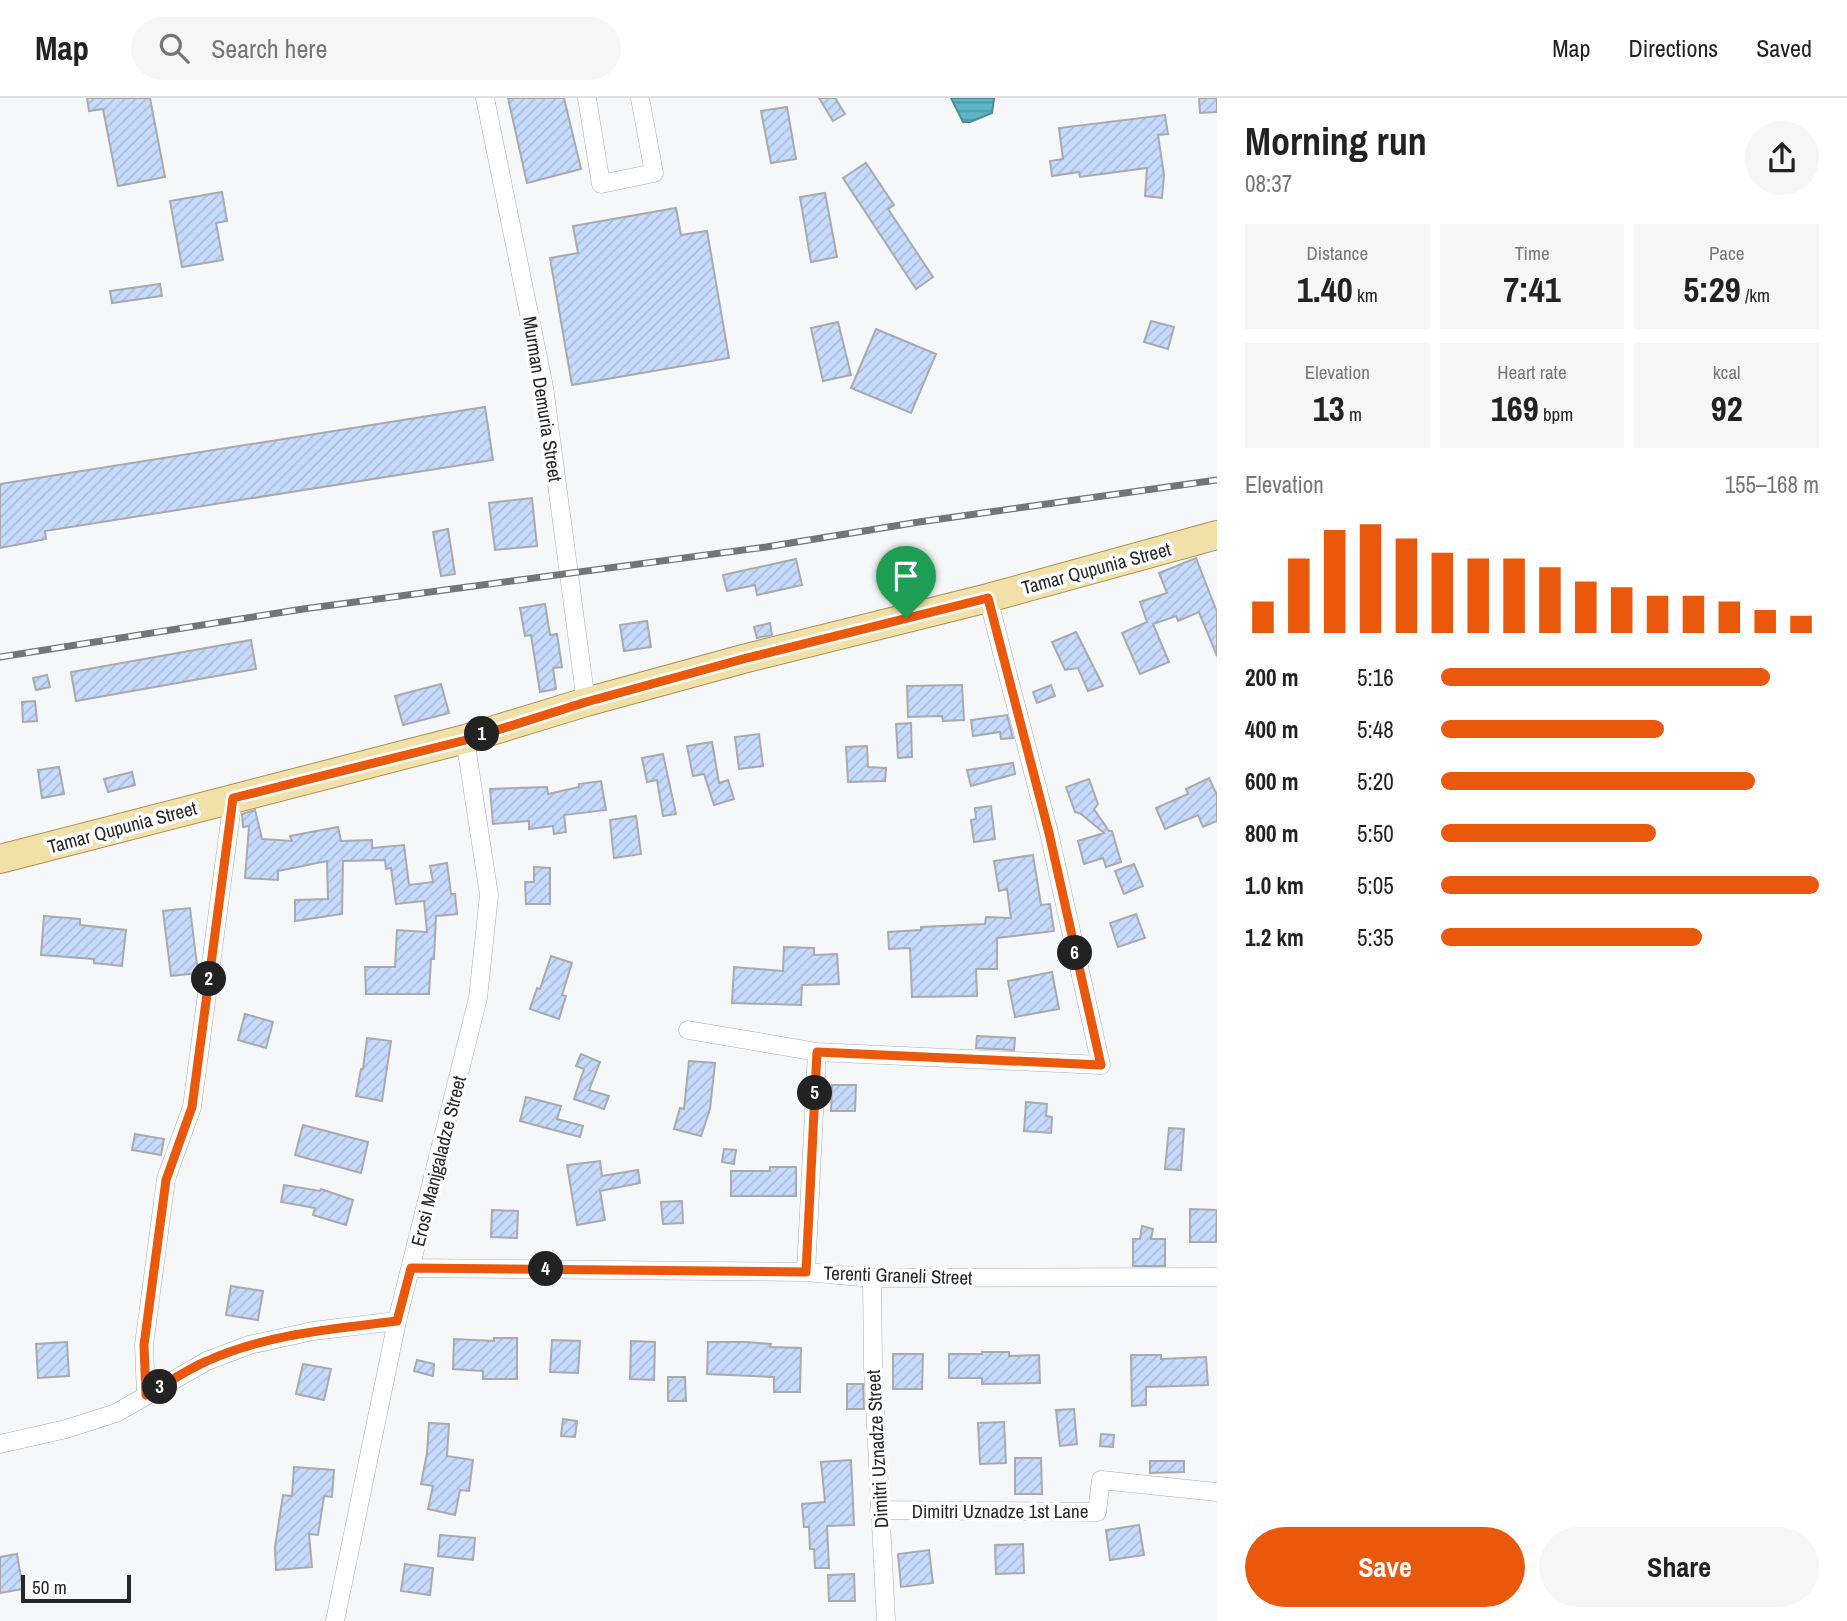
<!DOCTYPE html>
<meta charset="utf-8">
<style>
body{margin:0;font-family:"Archivo Narrow",sans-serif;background:#f6f6f6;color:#222;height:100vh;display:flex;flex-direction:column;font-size:26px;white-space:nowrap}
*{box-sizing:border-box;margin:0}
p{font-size:23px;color:#767676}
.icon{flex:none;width:38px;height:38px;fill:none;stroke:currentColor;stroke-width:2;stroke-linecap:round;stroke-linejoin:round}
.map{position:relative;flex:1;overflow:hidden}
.drawer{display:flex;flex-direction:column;background:#fff;width:630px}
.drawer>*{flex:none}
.scale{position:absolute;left:21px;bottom:18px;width:110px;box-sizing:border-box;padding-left:7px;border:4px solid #282829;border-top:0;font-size:19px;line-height:24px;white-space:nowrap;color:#282829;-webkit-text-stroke:5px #fff;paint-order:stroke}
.pin{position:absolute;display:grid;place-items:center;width:60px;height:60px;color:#fff;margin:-72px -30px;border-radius:50% 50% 50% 0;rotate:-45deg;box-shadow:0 0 7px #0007}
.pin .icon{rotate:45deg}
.km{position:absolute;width:35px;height:35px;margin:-18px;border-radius:50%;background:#222;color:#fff;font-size:19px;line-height:35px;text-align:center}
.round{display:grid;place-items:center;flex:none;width:74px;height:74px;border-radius:37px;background:#f6f6f6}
.overview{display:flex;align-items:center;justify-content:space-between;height:119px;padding:0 28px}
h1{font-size:38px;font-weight:700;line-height:52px}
.metrics{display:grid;grid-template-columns:repeat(3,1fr);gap:10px;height:119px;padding:7px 28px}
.metrics div{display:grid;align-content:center;border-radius:0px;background:#f6f6f6;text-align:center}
.metrics b{font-size:35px;font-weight:700}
.metrics small{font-size:19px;font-weight:400}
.metrics p{font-size:19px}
.chart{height:196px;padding:14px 28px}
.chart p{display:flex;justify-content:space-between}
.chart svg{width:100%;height:126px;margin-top:7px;stroke:#ea580c;stroke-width:6}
.button{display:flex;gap:14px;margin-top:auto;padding:14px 28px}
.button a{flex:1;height:80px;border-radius:42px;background:#ea580c;color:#fff;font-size:28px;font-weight:700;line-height:80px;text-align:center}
.button a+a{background:#f6f6f6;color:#222}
ul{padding:0 28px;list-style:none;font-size:23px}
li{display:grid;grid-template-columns:112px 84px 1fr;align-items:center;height:52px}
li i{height:18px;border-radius:9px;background:#ea580c}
header{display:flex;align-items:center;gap:42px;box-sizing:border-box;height:98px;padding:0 35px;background:#fff;border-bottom:2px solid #e0e0e0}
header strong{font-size:33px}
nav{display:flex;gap:38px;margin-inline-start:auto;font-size:24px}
.search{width:490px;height:63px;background:#f6f6f6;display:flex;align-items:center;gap:18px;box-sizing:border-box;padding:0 24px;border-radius:38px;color:#767676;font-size:26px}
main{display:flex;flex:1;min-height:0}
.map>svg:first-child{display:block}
</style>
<header>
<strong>Map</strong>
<div class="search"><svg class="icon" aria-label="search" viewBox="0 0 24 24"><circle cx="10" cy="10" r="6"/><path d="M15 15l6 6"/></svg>Search here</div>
<nav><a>Map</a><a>Directions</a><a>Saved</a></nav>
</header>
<main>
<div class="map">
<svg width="1217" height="1523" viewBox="0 0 1217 1523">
<defs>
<pattern id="water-rules" width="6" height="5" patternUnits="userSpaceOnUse" patternTransform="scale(1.75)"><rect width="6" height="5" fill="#5eb6c9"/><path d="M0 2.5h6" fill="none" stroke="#4e94a3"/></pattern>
<pattern id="building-hatch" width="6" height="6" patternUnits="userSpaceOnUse" patternTransform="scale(1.75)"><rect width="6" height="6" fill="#c6dbfe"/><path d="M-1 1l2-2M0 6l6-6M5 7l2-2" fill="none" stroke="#aabcda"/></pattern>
</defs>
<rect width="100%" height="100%" fill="#f6f7f9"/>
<path fill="url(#water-rules)" stroke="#4e8b99" stroke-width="2" d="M951 0H994L992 15 970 24H963Z"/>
<path fill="url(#building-hatch)" stroke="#a9aaab" stroke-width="2" d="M87 0H150L165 79 118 88 103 11 89 13Z
M508 0H564L581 71 527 85Z
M819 0H835L845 16 833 23Z
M1199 0H1217V14L1200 15Z
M787 9 796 61 771 65 761 13Z
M1165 17 1168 36 1158 37 1164 77 1162 100 1145 98 1147 70 1080 79 1079 74 1052 78 1050 63 1063 61 1059 30Z
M866 65 894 107 888 111 933 179 916 191 843 80Z
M222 94 227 123 216 125 223 162 182 169 170 103Z
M825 95 837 159 811 164 800 99Z
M676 110 681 137 707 133 729 260 572 287 550 160 578 155 573 128Z
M160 186 162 198 112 205 110 193Z
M1151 223 1174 229 1168 251 1144 244Z
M838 224 851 277 823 283 811 230Z
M876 231 936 256 911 315 851 290Z
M485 309 493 362 45 433 46 441 0 450V386Z
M532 400 537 448 495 452 489 405Z
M448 431 455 476 441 478 433 434Z
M1196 460 1217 514V558L1199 514 1178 523 1176 518 1153 526 1169 564 1140 576 1122 535 1147 524 1140 504 1167 495 1159 475Z
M796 461 802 487 757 497 755 487 727 493 723 477Z
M545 506 550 537 557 536 562 569 553 570 556 591 540 594 531 537 525 538 520 510Z
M647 523 651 549 624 553 620 527Z
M770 525 772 537 757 540 754 529Z
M1076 534 1103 588 1088 593 1078 570 1065 572 1052 544Z
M251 542 256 571 76 603 71 574Z
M47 577 50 589 36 592 33 580Z
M441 586 449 615 403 627 395 598Z
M962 587 964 622 943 623 942 618 908 619 907 588Z
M1051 587 1055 598 1037 605 1033 594Z
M35 603 37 623 23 624 22 604Z
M1007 617 1013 640 1001 641 1000 634 973 638 971 622Z
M911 625 912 659 898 660 896 626Z
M759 636 763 668 739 671 735 639Z
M712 644 719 685 728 682 734 701 714 707 704 676 693 678 687 648Z
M867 648 868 669 886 670 885 683 848 684 846 649Z
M663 656 676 716 663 718 657 682 647 684 642 660Z
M1013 665 1015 676 971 688 967 672Z
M59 669 64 696 42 700 38 672Z
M132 674 135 687 108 694 104 681Z
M1209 680 1217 697V723L1203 729 1198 717 1165 731 1156 710 1188 696 1186 691Z
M1089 681 1098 706 1094 711 1109 733H1112L1121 764 1106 769 1103 760 1084 766 1078 743 1104 735 1081 716 1075 714 1066 689Z
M601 683 606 712 564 717 566 734 554 736 553 728 529 731V723L493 726 490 691 547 689 548 696 579 689V686Z
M991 708 995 741 974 744 971 722 976 721 975 710Z
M255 712 262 741 292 743 290 738 338 729 341 743 372 742V750L404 747 409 787 433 784 430 768 447 765 451 796H455L457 816 436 818 434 861H431L429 896H366L365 869H395L397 832 427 834 424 803 396 806 391 770 386 771 385 762 343 763 342 816 295 823V802L328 801 327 763 278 773V782L245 780 249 728 243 729 242 716Z
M636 718 641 756 614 760 610 722Z
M1033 757 1041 807 1050 806 1054 833 997 840V871H976L977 898 912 899 910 850 889 851 888 834 921 832V829L985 826 986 819 1011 820 1007 791 999 793 994 763Z
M1134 766 1143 788 1124 796 1115 773Z
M534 769 550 770V806H526L525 784H534Z
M190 810 198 875 171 878 163 813Z
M1136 816 1145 840 1118 849 1110 825Z
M44 818 80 821V827L126 832 122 868 94 865V861L41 857Z
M784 849 814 850V857L837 856 839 886 802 887 801 907 732 905 734 869 783 873Z
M551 858 572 865 562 897 566 898 559 921 530 911 537 890 540 891Z
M1052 874 1059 911 1015 919 1008 883Z
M245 916 273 924 266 950 238 942Z
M977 938 1015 940 1014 952 976 950Z
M367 940 391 943 382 1003 356 998 361 971H363Z
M581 956 600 964 589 992 609 998 604 1011 574 1001 584 971 576 968Z
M689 963 715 965 710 1011 701 1038 674 1031 680 1010 684 1011Z
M832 987H856L855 1013H831Z
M526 999 561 1008 557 1021 583 1028 580 1039 520 1023Z
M1026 1004 1047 1006 1046 1018 1052 1019 1051 1035 1024 1033Z
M303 1027 368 1044 361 1075 295 1057Z
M1169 1030 1184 1031 1181 1072 1165 1071Z
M135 1036 164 1041 161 1057 132 1052Z
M724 1051 736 1052 734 1066 722 1064Z
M600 1063 602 1078 638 1072 640 1085 600 1093 605 1122 577 1127 567 1067Z
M770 1069H796V1098H731V1073H770Z
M284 1087 320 1093 321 1091 353 1102 346 1127 313 1117 315 1110 281 1104Z
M682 1103 683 1125 663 1126 661 1104Z
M1190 1111 1217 1112 1216 1144H1190Z
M492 1112 518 1113 517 1140 491 1139Z
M1142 1128 1153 1131 1151 1141H1165V1168H1133V1141H1140Z
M231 1188 263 1193 258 1222 226 1217Z
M494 1240H517V1281H483V1273L453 1271 454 1241 494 1243Z
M552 1242 580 1243 578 1275 550 1274Z
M631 1243 655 1244 654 1282 630 1281Z
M67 1244 69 1278 38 1280 36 1246Z
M708 1244H747L771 1246 770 1249 801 1250 800 1294H774V1279L707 1276Z
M982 1254H1009V1258L1039 1257 1040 1285 982 1286V1280H949V1256H982Z
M893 1256H923L922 1291H893Z
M1131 1257H1161V1261L1206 1259 1208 1287 1146 1289V1307L1132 1308Z
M417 1262 434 1266 433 1278 414 1273Z
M303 1266 331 1271 324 1302 296 1296Z
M668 1279H685L686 1303H668Z
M847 1286H863L864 1311H847Z
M1074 1311 1077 1346 1060 1348 1056 1312Z
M563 1321 577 1323 575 1339 561 1338Z
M1004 1324 1006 1365 980 1366 978 1325Z
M429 1325 449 1326 447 1358 473 1362 469 1393 460 1392 455 1417 428 1411 433 1388 421 1386 427 1355Z
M1101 1336 1114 1337 1113 1349 1100 1348Z
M1015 1360H1041L1042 1396H1015Z
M851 1362 854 1427 827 1428 829 1470H815L814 1451H810L809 1429H804L802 1406 825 1404 821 1364Z
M1150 1363H1184V1374L1150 1375Z
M294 1369 334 1372 332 1399 324 1398 318 1437 309 1436 312 1469 276 1472 275 1449 283 1397 292 1398Z
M1139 1427 1144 1457 1110 1462 1106 1432Z
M440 1437 475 1440 473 1462 438 1458Z
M1023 1446 1024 1475 996 1476 995 1447Z
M929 1452 933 1485 901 1489 898 1456Z
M17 1456 23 1491 0 1495V1459Z
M405 1466 433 1470 430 1497 401 1493Z
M854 1476 855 1503H829L828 1477Z"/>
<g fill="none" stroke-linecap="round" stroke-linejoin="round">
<g stroke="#abacad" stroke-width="19">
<path id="minor" d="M485 0 544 289 586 604
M587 0 601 86 654 75 640 0
M688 932 817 954 1101 967 1049 735 988 500
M411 1170 806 1174 872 1180 1217 1179
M806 1174 817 954
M872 1180 873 1268 886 1523
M146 1297 144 1247 166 1081 192 1009 233 700
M0 1346 66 1331 116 1315 207 1263 249 1247 313 1233 397 1223
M879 1412 1097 1414 1101 1382 1217 1394
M335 1523 397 1223 478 900 489 797 465 641"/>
</g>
<g stroke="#a69257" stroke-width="30">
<path id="primary" d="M0 761 465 641 586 604 743 561 988 500 1217 437"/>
</g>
<use href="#minor" stroke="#fff" stroke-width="18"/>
<use href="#primary" stroke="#f2e0a9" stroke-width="28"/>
<g stroke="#747576" stroke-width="7">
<path id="rail" d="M0 559 303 511 766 449 919 424 1217 382"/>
</g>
<use href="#rail" stroke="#fff" stroke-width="4.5" stroke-dasharray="13" stroke-linecap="butt"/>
</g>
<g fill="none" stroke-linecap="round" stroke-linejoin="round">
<g stroke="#fff" stroke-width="14">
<path id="route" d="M988 500 1049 735 1101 967 817 954 806 1174 411 1170 397 1223C333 1231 266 1236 207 1263 186 1272 166 1286 146 1297L144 1247 166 1082 192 1009 233 700 466 642 586 604 743 561Z"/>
</g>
<use href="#route" stroke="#ea580c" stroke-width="9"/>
</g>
<g text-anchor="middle" stroke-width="7" stroke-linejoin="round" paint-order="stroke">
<g font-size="19" fill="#282829" stroke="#fff">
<text transform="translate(543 301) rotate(81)" y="7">Murman Demuria Street</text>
<text transform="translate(1096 470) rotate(-15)" y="7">Tamar Qupunia Street</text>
<text transform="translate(122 729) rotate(-15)" y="7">Tamar Qupunia Street</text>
<text transform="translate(438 1063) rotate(-76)" y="7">Erosi Manjgaladze Street</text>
<text transform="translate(898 1177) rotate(2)" y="7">Terenti Graneli Street</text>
<text transform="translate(877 1351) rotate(-93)" y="7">Dimitri Uznadze Street</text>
<text x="1000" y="1420">Dimitri Uznadze 1st Lane</text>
</g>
</g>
</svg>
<div class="scale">50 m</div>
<div class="pin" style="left:906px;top:520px;background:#1e9e55"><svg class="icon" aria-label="arrive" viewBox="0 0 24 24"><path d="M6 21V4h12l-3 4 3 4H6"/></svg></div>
<b class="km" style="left:482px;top:636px">1</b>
<b class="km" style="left:209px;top:881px">2</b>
<b class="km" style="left:160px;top:1289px">3</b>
<b class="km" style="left:546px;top:1171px">4</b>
<b class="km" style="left:815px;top:995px">5</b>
<b class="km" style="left:1075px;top:855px">6</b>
</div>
<section class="drawer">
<div class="overview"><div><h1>Morning run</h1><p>08:37</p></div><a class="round"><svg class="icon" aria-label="share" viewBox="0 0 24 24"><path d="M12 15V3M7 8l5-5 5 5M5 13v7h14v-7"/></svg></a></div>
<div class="metrics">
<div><p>Distance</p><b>1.40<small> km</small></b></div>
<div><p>Time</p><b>7:41</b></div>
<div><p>Pace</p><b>5:29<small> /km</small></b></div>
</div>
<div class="metrics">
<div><p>Elevation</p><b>13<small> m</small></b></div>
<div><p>Heart rate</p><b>169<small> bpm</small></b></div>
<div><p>kcal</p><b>92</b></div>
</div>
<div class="chart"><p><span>Elevation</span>155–168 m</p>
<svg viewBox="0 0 160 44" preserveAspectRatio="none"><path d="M5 44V33M15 44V18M25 44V8M35 44V6M45 44V11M55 44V16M65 44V18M75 44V18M85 44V21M95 44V26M105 44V28M115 44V31M125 44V31M135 44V33M145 44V36M155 44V38"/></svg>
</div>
<ul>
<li><b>200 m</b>5:16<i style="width:87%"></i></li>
<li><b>400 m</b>5:48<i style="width:59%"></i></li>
<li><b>600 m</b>5:20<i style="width:83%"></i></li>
<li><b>800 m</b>5:50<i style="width:57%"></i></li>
<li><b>1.0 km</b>5:05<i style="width:100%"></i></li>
<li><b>1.2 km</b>5:35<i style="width:69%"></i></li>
</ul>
<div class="button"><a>Save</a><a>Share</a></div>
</section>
</main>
